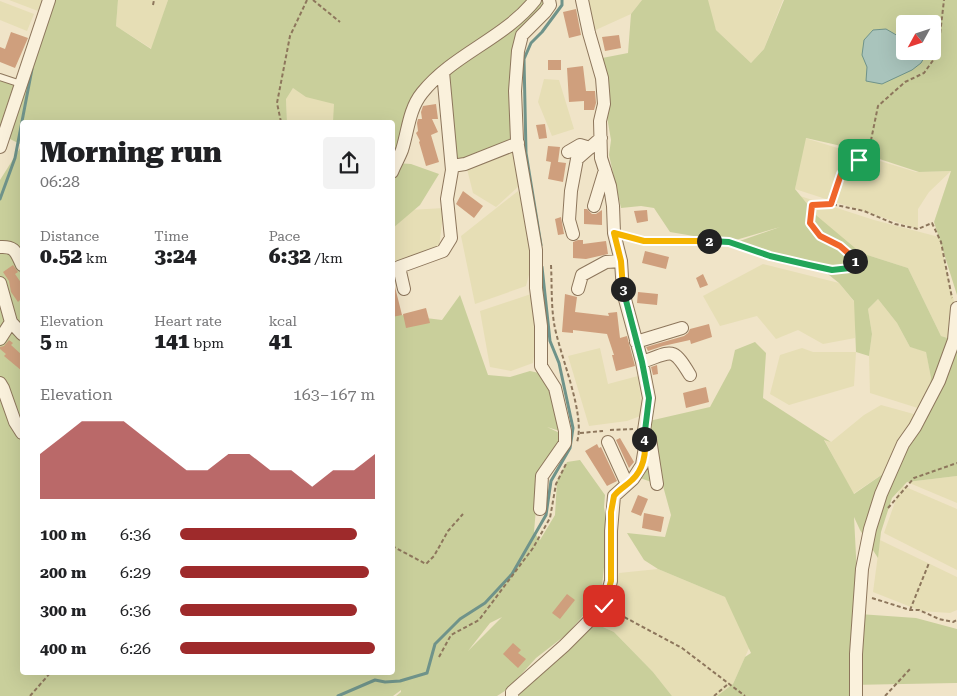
<!DOCTYPE html>
<meta charset="utf-8">
<style>
body{margin:0;font-family:"Roboto Serif",serif;background:#f2f2f2;color:#202124;height:100vh;display:flex;flex-direction:column;font-size:19px;white-space:nowrap}
*{box-sizing:border-box;margin:0}
p{font-size:16px;color:#757577}
.icon{flex:none;width:28px;height:28px;fill:none;stroke:currentColor;stroke-width:2;stroke-linecap:round;stroke-linejoin:round}
.map{position:relative;flex:1;overflow:hidden}
.panel{position:absolute;left:20px;top:120px;width:375px;height:555px;display:flex;flex-direction:column;background:#fff;border-radius:5px;box-shadow:0 5px 20px #0002}
.panel>*{flex:none}
.needle{width:32px;rotate:230deg}
.buttons{position:absolute;left:896px;top:15px;display:grid;gap:10px}
.buttons a{display:grid;place-items:center;width:45px;height:45px;border-radius:5px;background:#fff;box-shadow:0 5px 20px #0002;font-size:25px}
.pin{position:absolute;display:grid;place-items:center;width:42px;height:42px;color:#fff;margin:-21px;border-radius:10px;box-shadow:0 2px 8px #0006}
.km{position:absolute;width:25px;height:25px;margin:-12px;border-radius:50%;background:#222;color:#fff;font-size:14px;line-height:25px;text-align:center}
.round{display:grid;place-items:center;flex:none;width:52px;height:52px;border-radius:5px;background:#f2f2f2}
.summary{display:flex;align-items:center;justify-content:space-between;height:85px;padding:0 20px}
h1{font-size:28px;font-weight:800;line-height:38px}
.stats{display:grid;grid-template-columns:repeat(3,1fr);gap:8px;height:85px;padding:5px 20px}
.stats div{display:grid;align-content:center}
.stats b{font-size:21px;font-weight:800}
.stats small{font-size:14px;font-weight:400}
.stats p{font-size:14px}
.chart{height:140px;padding:10px 20px}
.chart p{display:flex;justify-content:space-between}
.chart svg{width:100%;height:90px;margin-top:5px;fill:#9e2a2b;opacity:.7}
ul{padding:0 20px;list-style:none;font-size:16px}
li{display:grid;grid-template-columns:80px 60px 1fr;align-items:center;height:38px}
li i{height:12px;border-radius:6px;background:#9e2a2b}
.map>svg:first-child{display:block}
</style>
<div class="map">
<svg width="957" height="696" viewBox="0 0 957 696">
<rect width="100%" height="100%" fill="#f0e4c8"/>
<path fill="#e6deb5" d="M9 0H43L38 11Z
M118 0H168L152 49 116 26Z
M582 0H642L631 14 589 33Z
M705 0H783L764 49 751 63 716 30Z
M0 1 34 14 27 31 0 20Z
M544 79 559 80 574 129 552 136 538 102Z
M293 88 334 104 337 122H287L286 97Z
M805 138 916 172 951 171 929 192 918 209V229L795 189Z
M514 149 520 185 496 207 473 193 467 169Z
M518 191 526 216 531 267 526 286 475 304 461 236Z
M800 196 874 220 939 237 956 310 954 340 941 336 908 268 861 253 827 229Z
M444 208 439 247 395 262 393 254V211Z
M763 264 839 283 856 304 855 338 823 344 798 330 776 339 757 316 720 326 703 296Z
M531 294 537 336 533 363 511 371 490 367 480 311Z
M878 299 897 323 910 347 926 351 931 378 924 410 870 393 869 356 872 334 868 309Z
M600 348 608 384 638 376 643 415 627 421 589 426 568 356Z
M802 348 813 352H856L854 386 789 405 770 394 780 355Z
M881 405 921 416 893 467 853 494 824 439 831 442 864 415Z
M957 476V503L907 482Z
M901 485 957 509V570L884 533Z
M880 540 957 577V610L950 613 921 611 873 592Z
M658 569 725 597 750 646 733 684 717 696H672L653 672 614 632 594 623 612 605 619 573Z"/>
<path fill="#c9cf9b" fill-rule="evenodd" d="M51 0H118L116 26 151 49 168 0H528L523 10 431 77 396 163 411 164 439 174 420 205 393 228 392 122H333L334 104 306 97 293 88 286 99 287 122H22V672H392L393 314 442 320 460 295 488 375 510 377 530 371 539 373 552 386 563 432 547 427 564 435 539 474 534 532 540 540 555 515 557 481 567 462 580 460 605 495 604 507 608 530 601 595 567 634 536 658 508 689 497 696H396L401 692V690L393 696H0V180L22 145 4 136 0 147V77L20 84ZM502 617 468 651 490 623Z
M537 0H546L545 12 519 34 511 139 461 161 452 154 445 77 486 49Z
M642 0H708L716 30 751 63 764 49 784 0H957V295L934 222 951 171 919 172 837 145 806 138 795 189 817 216 861 253 908 268 941 336 957 341V476L907 482 892 498 881 532 878 558 860 530 854 517 859 614 916 618 957 629V683L849 685 851 696H717L733 684 745 657 751 653 725 597 658 569 644 560 627 533 665 537 671 515 663 486 640 478 649 421 710 407 731 368 735 350 755 342 766 353 763 398 831 442 824 440 854 494 893 467 927 404 931 378 926 352 910 347 897 323 878 299 868 309 872 334 869 356 856 352 854 301 839 283 819 267 734 243 780 227 729 242 670 232 654 208 641 206 621 208 609 155 611 140 597 59 628 53 631 14ZM905 24H932V51H905Z
M594 623 614 632 653 672 672 696H518Z"/>
<path fill="#a9c4bc" stroke="#6f938a" d="M886 29 905 40V51H919L925 56 921 63 912 70 882 84 866 81 867 67 862 55 864 40 873 30Z"/>
<g fill="none" stroke-linecap="round" stroke-linejoin="round">
<path stroke="#6f938a" stroke-width="3" d="M0 199 15 158 32 69
M541 245 526 153 524 59 531 43 542 32 562 5V0
M338 696 375 680 385 682 400 681 427 673 435 644 460 619 485 603 512 574 546 515 551 481 570 448 573 428 559 363 550 341 542 267"/>
</g>
<path fill="#cf9f7d" d="M576 9 581 35 569 38 563 12Z
M11 32 28 38 15 68 0 62V47L5 49Z
M619 35 621 48 605 51 602 37Z
M548 60H561V70H548Z
M583 66 586 91H595L596 103 594 110H584V101L569 102 567 68Z
M436 104 438 119H432L438 132 431 135 439 162 426 166 419 142 420 141 416 133 418 131 417 123 418 119H422L421 112 423 106Z
M545 124 547 138 539 139 536 125Z
M548 146 560 147 558 162 566 163 563 182 548 179 551 162 546 161Z
M463 191 483 206 474 218 456 204Z
M584 209H587L592 214H596L602 210V225L584 224Z
M647 210 648 221 637 223 634 211Z
M561 217 564 234 558 235 555 219Z
M578 240H583V244L606 241 608 254 586 259 573 258V242Z
M645 251 669 257 666 269 642 263Z
M13 265 18 272 15 274 22 284V298L18 302 11 292 9 281 3 272Z
M703 274 708 285 700 288 696 278Z
M395 287 402 315 392 317V288Z
M638 292 658 294 657 305 637 303Z
M565 294 577 297 575 312 609 316 608 313 617 312 620 338 627 336 635 366 616 371 612 355H614L607 334 573 330V333L562 332Z
M426 308 430 323 406 328 403 314Z
M709 324 712 337 691 344 690 340 663 346 648 351 646 347 684 336 688 333 690 329Z
M9 340 13 343 11 345 22 355V371L4 356 6 354 0 349V347L4 346Z
M657 365 658 374 653 375 651 367Z
M706 387 709 402 686 408 683 393Z
M620 438 634 462 629 468 616 440Z
M597 444 599 448 601 447 617 481 607 486 585 451Z
M638 495 648 499 641 516 631 512Z
M644 513 664 517 661 532 642 528Z
M567 594 575 600 560 619 552 613Z
M513 643 521 650 518 653 526 659 518 668 503 654Z"/>
<g fill="none" stroke-linecap="round" stroke-linejoin="round">
<g stroke="#8d765c" stroke-width="8">
<path id="lane" d="M0 77 21 84"/>
</g>
<g stroke="#8d765c" stroke-width="14">
<path id="street" d="M0 147 49 0
M568 152 580 145 590 148
M452 166 465 164 518 143
M392 172C395 164 399 158 402 150 408 131 409 109 422 93 453 54 504 39 535 0
M594 206 605 170
M573 234 569 220 571 191 577 159 601 138
M0 247C16 246 16 253 22 265
M0 283 11 322 0 339
M404 289 399 267 443 251 451 238 447 199 452 170 443 72
M578 289 582 275 606 262 621 261
M11 322 22 334
M636 342 682 328
M642 362C672 352 672 345 690 375
M0 383 3 388 15 422 22 433
M650 439 657 484
M608 442 627 484
M540 509 542 476 565 443V431L555 388 541 366V326L536 288V250L517 140 515 91 518 51 522 35 545 12 550 5 549 0
M512 696V692L564 646 604 606 611 581V531L614 496 633 479 642 465 645 447 643 437 649 398 642 362 623 292 621 261 614 233 613 206 610 186 601 158 600 121 604 104 602 78 589 33 582 0
M856 696V654L862 569 870 529 881 494 903 444 915 427 939 381 954 340 957 308"/>
</g>
<path stroke="#8d765c" stroke-width="2" stroke-dasharray="4 2.5" stroke-linecap="butt" d="M313 0 340 22
M153 5 154 0
M281 122 277 103 290 36 307 0
M831 204 841 174 859 160 869 150 878 106 905 82 924 73 934 59 939 43 944 0
M626 236 644 241 729 242 769 257 809 265 831 270 850 268 856 260 840 246 820 236 810 223 812 205 831 204 864 211 895 224 918 229 932 223 941 242 952 298
M551 265C552 284 551 304 554 323 559 354 586 414 577 442
M610 430 633 429
M580 433 603 431
M888 508 914 478 957 463
M392 546 426 564 434 556 448 531 463 514
M872 598 910 610H919L939 619 953 622 957 620
M910 610 929 563
M613 611 682 648 745 696
M439 657 451 635 479 620 533 548 550 518 556 484 567 462
M30 696 51 672
M714 696 728 684
M885 696 911 668"/>
<use href="#lane" stroke="#faf1dc" stroke-width="6"/>
<use href="#street" stroke="#faf1dc" stroke-width="12"/>
</g>
<g fill="none" stroke-linecap="round" stroke-linejoin="round">
<g stroke="#fff" stroke-width="10">
<path id="split-1" d="M855 261 856 260 840 246 820 236 810 223 812 205 831 204 841 174 859 160"/>
</g>
<g stroke="#fff" stroke-width="10">
<path id="split-2" d="M709 241 729 242 770 256 809 265 832 270 850 268 855 261"/>
</g>
<g stroke="#fff" stroke-width="10">
<path id="split-3" d="M623 289 621 261 614 233 644 241H709"/>
</g>
<g stroke="#fff" stroke-width="10">
<path id="split-4" d="M623 289 642 362 649 398 644 439"/>
</g>
<g stroke="#fff" stroke-width="10">
<path id="split-5" d="M604 606 611 581V512L614 496C619 489 626 486 632 480 643 470 647 453 644 439"/>
</g>
<use href="#split-1" stroke="#f0652b" stroke-width="6"/>
<use href="#split-2" stroke="#22a559" stroke-width="6"/>
<use href="#split-3" stroke="#f5b400" stroke-width="6"/>
<use href="#split-4" stroke="#22a559" stroke-width="6"/>
<use href="#split-5" stroke="#f5b400" stroke-width="6"/>
</g>
</svg>
<div class="buttons">
<a><svg class="needle" viewBox="-14 -14 28 28"><path d="M0-13l5 13h-10z" fill="#e53935"/><path d="M0 13l5-13h-10z" fill="#757577"/></svg></a>
</div>
<div class="pin" style="left:859px;top:160px;background:#1e9e55"><svg class="icon" aria-label="arrive" viewBox="0 0 24 24"><path d="M6 21V4h12l-3 4 3 4H6"/></svg></div>
<div class="pin" style="left:604px;top:606px;background:#d93025"><svg class="icon" aria-label="check" viewBox="0 0 24 24"><path d="M5 12l5 5 9-10"/></svg></div>
<b class="km" style="left:855px;top:261px">1</b>
<b class="km" style="left:709px;top:241px">2</b>
<b class="km" style="left:623px;top:289px">3</b>
<b class="km" style="left:644px;top:439px">4</b>
<section class="panel">
<div class="summary"><div><h1>Morning run</h1><p>06:28</p></div><a class="round"><svg class="icon" aria-label="share" viewBox="0 0 24 24"><path d="M12 15V3M7 8l5-5 5 5M5 13v7h14v-7"/></svg></a></div>
<div class="stats">
<div><p>Distance</p><b>0.52<small> km</small></b></div>
<div><p>Time</p><b>3:24</b></div>
<div><p>Pace</p><b>6:32<small> /km</small></b></div>
</div>
<div class="stats">
<div><p>Elevation</p><b>5<small> m</small></b></div>
<div><p>Heart rate</p><b>141<small> bpm</small></b></div>
<div><p>kcal</p><b>41</b></div>
</div>
<div class="chart"><p><span>Elevation</span>163–167 m</p>
<svg viewBox="0 0 160 44" preserveAspectRatio="none"><path d="M0 44V22L10 14L20 6L30 6L40 6L50 14L60 22L70 30L80 30L90 22L100 22L110 30L120 30L130 38L140 30L150 30L160 22V44z"/></svg>
</div>
<ul>
<li><b>100 m</b>6:36<i style="width:91%"></i></li>
<li><b>200 m</b>6:29<i style="width:97%"></i></li>
<li><b>300 m</b>6:36<i style="width:91%"></i></li>
<li><b>400 m</b>6:26<i style="width:100%"></i></li>
</ul>
</section>
</div>
